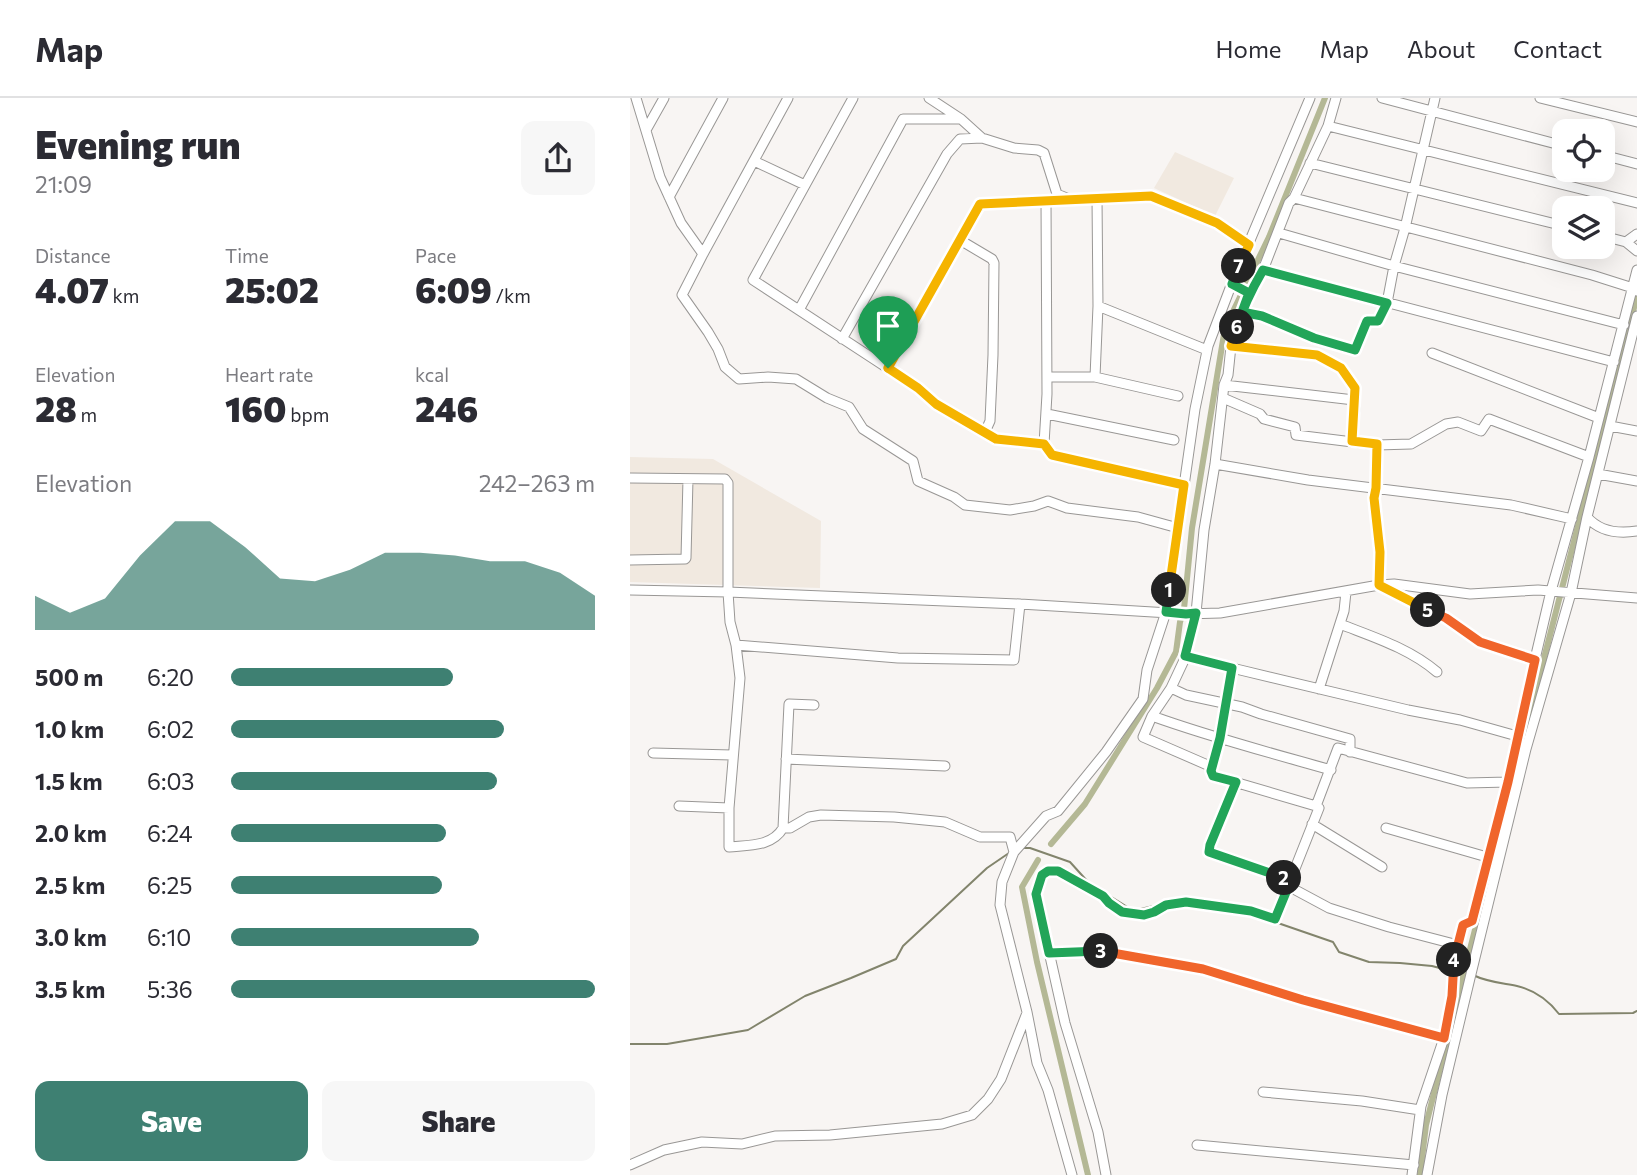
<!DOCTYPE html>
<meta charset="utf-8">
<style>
body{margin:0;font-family:Commissioner,sans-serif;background:#f7f7f7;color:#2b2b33;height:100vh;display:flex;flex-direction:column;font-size:26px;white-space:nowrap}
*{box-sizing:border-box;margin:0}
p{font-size:23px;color:#7c7c81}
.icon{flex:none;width:38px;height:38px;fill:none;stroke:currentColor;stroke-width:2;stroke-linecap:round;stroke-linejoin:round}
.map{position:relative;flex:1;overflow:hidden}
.drawer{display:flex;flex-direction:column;background:#fff;width:630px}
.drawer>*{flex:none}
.fabs{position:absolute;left:922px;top:21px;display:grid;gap:14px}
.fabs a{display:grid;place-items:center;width:63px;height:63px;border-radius:14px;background:#fff;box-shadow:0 7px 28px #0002;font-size:35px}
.pin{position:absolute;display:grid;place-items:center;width:60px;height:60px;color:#fff;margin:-72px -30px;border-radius:50% 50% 50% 0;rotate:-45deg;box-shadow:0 0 7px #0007}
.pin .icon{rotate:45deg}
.km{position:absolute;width:35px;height:35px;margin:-18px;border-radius:50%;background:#222;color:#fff;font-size:19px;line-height:35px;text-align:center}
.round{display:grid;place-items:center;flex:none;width:74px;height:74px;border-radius:14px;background:#f7f7f7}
.headline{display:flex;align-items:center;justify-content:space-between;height:119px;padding:0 35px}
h1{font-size:38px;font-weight:800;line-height:52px}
.metrics{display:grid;grid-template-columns:repeat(3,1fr);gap:10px;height:119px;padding:7px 35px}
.metrics div{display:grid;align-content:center}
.metrics b{font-size:35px;font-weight:800}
.metrics small{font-size:19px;font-weight:400}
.metrics p{font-size:19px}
.chart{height:196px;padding:14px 35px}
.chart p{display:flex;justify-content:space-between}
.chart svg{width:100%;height:126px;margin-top:7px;fill:#3e8072;opacity:.7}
.button{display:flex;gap:14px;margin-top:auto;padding:14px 35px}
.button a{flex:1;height:80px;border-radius:14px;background:#3e8072;color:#fff;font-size:28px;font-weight:800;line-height:80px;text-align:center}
.button a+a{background:#f7f7f7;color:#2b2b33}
ul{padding:0 35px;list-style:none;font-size:23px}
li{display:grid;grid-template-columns:112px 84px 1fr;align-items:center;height:52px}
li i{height:18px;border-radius:9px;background:#3e8072}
header{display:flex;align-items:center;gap:42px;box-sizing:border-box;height:98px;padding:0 35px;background:#fff;border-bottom:2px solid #e1e1e2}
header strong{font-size:33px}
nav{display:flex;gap:38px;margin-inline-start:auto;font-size:24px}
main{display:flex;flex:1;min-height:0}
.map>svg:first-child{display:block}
</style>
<header>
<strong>Map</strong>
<nav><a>Home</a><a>Map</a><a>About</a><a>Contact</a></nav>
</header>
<main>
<section class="drawer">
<div class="headline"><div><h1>Evening run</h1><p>21:09</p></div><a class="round"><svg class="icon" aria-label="share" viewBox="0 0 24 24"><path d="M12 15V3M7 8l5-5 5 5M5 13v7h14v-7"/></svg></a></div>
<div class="metrics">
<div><p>Distance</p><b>4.07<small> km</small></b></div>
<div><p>Time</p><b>25:02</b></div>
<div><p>Pace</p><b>6:09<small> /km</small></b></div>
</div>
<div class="metrics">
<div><p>Elevation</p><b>28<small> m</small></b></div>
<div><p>Heart rate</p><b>160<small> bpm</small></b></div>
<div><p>kcal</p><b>246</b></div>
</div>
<div class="chart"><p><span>Elevation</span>242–263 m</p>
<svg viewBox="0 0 160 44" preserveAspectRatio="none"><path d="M0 44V32L10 38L20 33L30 18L40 6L50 6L60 15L70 26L80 27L90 23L100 17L110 17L120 18L130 20L140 20L150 24L160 32V44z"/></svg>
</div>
<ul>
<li><b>500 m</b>6:20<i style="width:61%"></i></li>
<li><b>1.0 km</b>6:02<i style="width:75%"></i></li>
<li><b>1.5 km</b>6:03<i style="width:73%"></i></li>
<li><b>2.0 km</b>6:24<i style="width:59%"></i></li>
<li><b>2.5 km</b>6:25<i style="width:58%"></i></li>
<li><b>3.0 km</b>6:10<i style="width:68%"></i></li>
<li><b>3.5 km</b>5:36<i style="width:100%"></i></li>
</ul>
<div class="button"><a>Save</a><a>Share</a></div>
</section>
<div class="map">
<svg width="1007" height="1077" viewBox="0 0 1007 1077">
<rect width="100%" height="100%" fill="#f8f5f3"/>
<path fill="#f1e9e0" d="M545 54 604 80 585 118 524 90Z
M0 359 83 361 191 423 190 490 0 484Z"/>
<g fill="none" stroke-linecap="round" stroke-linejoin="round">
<path stroke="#82846c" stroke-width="2" d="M394 750H400L440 764 459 785 499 810
M506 812 528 807
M645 824 703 844 709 854 739 864 770 865 802 868 821 873
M826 874 838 877
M843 877C857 884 872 885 887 888 904 892 919 903 929 916L1003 915 1007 913
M0 946H37L118 932 175 898 221 880 266 861 273 848 357 770 379 755"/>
<path stroke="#b4b895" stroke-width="6" d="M883 681 1007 198
M421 746 455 706 527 590 546 554 550 524 554 511 562 430 595 230 639 139 695 0
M408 762 392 789 407 864 458 1077
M822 922 878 702
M790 1077 796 1027 817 943"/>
<g stroke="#999795" stroke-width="11">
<path id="minor" d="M6 0 30 79 51 125 73 156
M158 0 73 156 52 197 78 234 88 251 95 269 109 281 138 279 166 281 197 300 219 309 233 331 283 363 288 383 324 399 335 407 380 412 404 408 418 403 437 410 508 419 548 430
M223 0 123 182 288 290 306 306 366 341 414 346 422 357 554 388
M299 0 331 21 352 40 384 50 408 52 414 55 427 96 439 101 521 98 587 125 619 147
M752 0 934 48
M910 0 1007 24
M698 28 1007 105
M16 32 34 0
M973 57 1007 66
M124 63 175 87
M680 65 934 128
M39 99 93 0
M467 100 468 208
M664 100 962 177 1003 190 1007 193
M649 135 764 168 994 227
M1007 136 996 144 1007 153
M973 138 996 144
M330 142 362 161 364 165 363 257 360 323 355 334
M633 172 984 264
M169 212 273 21H329
M612 214 632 218 684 241 725 252 737 223H748L757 205 764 168 775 130 805 0
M212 241 317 56 330 41 352 40
M601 248 686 257 711 270 725 290 724 302
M802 255 969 320
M258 270 350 106 434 101
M417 279H465L468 208 577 252
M465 279 548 298
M594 287 724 302 725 309 722 343
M593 300 630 316 634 321 665 329 666 337 747 347 781 346 816 326 828 324 851 333 859 321 959 359
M417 316 544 342
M980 328 1007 333
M414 346 417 296 416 102
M747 347 746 390 744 400 750 454 749 487
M585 366 678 382 881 407 942 421
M968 376 1007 383
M0 380 95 381 98 385V494L100 524 106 547 110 580 99 710V749C118 747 142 749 153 730L159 606 184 607
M957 419C970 434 988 436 1007 433
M0 462 55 461 56 460 58 381
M752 487 764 495 816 520 850 544 905 562
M0 492 98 494 390 506 556 516 590 515 749 487 764 486 840 496 908 492 1007 500
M710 526C743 539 779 550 807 574
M106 547 268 560 384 562 390 506
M556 558 602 570
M541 590 556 597 612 609 631 616 720 641V654
M689 591 714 513 716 494
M522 618C580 639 641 655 701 672
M23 655 102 657
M156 661 315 668
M582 669 513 639 522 618 541 590 556 558 566 515 574 432 585 366 594 287 598 277 601 248 612 214 619 196 633 172 659 105 664 100 698 28 706 0
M606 684 580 747 579 754 661 782
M49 708 99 710
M686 708 584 678 581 673 590 640 602 570 778 612 830 622 887 638
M682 726 752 769
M153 730H160L179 719 191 717 264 719 315 724 350 739H380L384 754
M756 730 857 759
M658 788 699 810 759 829 828 847
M419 855 476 853 573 871 673 902 814 940
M633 994 732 1003 790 1012
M567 1047 784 1067
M0 1067 34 1052 72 1044 112 1046 145 1038 200 1037 312 1026 342 1017 358 1001 371 981 397 915
M442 1077 418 992 407 965 397 914 370 807 372 784 384 754 416 718 428 713 476 654 513 601 517 572 536 514 565 311 578 248 602 185 680 0
M476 1077 468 1034 435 925 406 796 412 777 418 773H428L473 798 479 805 492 814 514 817 524 814 535 807 556 804 621 813 645 821 689 710 686 708 708 650 837 685 878 684
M782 1077 791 1008 814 940 823 898 824 859 833 827 842 823 878 684 887 638 921 493 959 359 1007 172
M797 1077 812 997 841 876 896 651 941 495 957 419 1007 218"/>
</g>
<use href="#minor" stroke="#fff" stroke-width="9"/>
</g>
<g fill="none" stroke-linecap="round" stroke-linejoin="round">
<g stroke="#fff" stroke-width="14">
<path id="split-1" d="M258 270 288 290 306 306 366 341 414 346 422 357 554 387 539 492"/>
</g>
<g stroke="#fff" stroke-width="14">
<path id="split-2" d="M539 492 536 514 556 516 566 515 555 558 602 570 590 640 581 673 583 678 606 684 580 747 579 754 654 780"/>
</g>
<g stroke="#fff" stroke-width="14">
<path id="split-3" d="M471 853 419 855 406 796 412 777 418 773H428L473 798 479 805 492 814 514 817 524 814 536 807 556 804 621 813 645 821 661 782 654 780"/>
</g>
<g stroke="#fff" stroke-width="14">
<path id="split-4" d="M471 853 573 871 673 902 814 940 822 898 824 862"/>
</g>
<g stroke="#fff" stroke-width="14">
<path id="split-5" d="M798 512 816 520 850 544 905 562 878 684 842 823 833 827 824 862"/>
</g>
<g stroke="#fff" stroke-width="14">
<path id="split-6" d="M607 229 601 248 687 257 711 270 725 290 722 343 747 346 746 390 744 400 750 454 749 487 798 512"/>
</g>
<g stroke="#fff" stroke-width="14">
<path id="split-7" d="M607 229C613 209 622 191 633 172L757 205 748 223H737L725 252 684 240 632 218 612 214 619 195 602 186 609 168"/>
</g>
<g stroke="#fff" stroke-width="14">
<path id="split-8" d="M258 270 350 106 521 98 587 125 619 147 609 168"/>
</g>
<use href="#split-1" stroke="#f5b400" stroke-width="9"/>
<use href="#split-2" stroke="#22a559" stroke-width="9"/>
<use href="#split-3" stroke="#22a559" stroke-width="9"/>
<use href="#split-4" stroke="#f0652b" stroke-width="9"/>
<use href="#split-5" stroke="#f0652b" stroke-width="9"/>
<use href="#split-6" stroke="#f5b400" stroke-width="9"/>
<use href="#split-7" stroke="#22a559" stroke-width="9"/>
<use href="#split-8" stroke="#f5b400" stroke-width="9"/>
</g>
</svg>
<div class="fabs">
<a><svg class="icon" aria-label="locate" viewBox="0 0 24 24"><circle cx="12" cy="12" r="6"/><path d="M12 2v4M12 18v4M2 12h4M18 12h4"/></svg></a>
<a><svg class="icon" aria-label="layers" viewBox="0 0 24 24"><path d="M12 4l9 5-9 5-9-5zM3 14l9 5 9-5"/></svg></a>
</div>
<div class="pin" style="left:258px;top:270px;background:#1e9e55"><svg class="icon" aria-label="arrive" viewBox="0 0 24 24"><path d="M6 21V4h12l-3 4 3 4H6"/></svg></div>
<b class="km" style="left:539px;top:492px">1</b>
<b class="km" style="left:654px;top:780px">2</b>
<b class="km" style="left:471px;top:853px">3</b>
<b class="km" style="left:824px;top:862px">4</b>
<b class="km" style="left:798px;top:512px">5</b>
<b class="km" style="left:607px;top:229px">6</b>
<b class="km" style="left:609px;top:168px">7</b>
</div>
</main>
